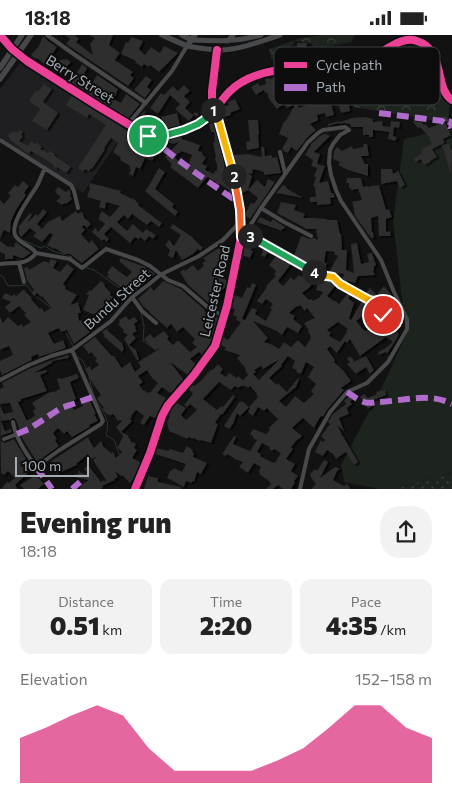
<!DOCTYPE html>
<meta charset="utf-8">
<style>
body{margin:0;font-family:Commissioner,sans-serif;background:#f2f2f2;color:#222;height:100vh;display:flex;flex-direction:column;font-size:19px;white-space:nowrap}
*{box-sizing:border-box;margin:0}
p{font-size:16px;color:#767676}
.icon{flex:none;width:28px;height:28px;fill:none;stroke:currentColor;stroke-width:2;stroke-linecap:round;stroke-linejoin:round}
.map{position:relative;height:454px;overflow:hidden}
.side{display:flex;flex-direction:column;background:#fff;flex:1}
.side>*{flex:none}
.scale{position:absolute;left:15px;bottom:12px;width:74px;box-sizing:border-box;padding-left:5px;border:2px solid #a4acb4;border-top:0;font-size:14px;line-height:18px;white-space:nowrap;color:#a4acb4;-webkit-text-stroke:4px #0d0d0e;paint-order:stroke}
.pin{position:absolute;display:grid;place-items:center;width:42px;height:42px;color:#fff;margin:-21px;border:2px solid #fff;border-radius:50%;box-shadow:0 1px 5px #0007}
.km{position:absolute;width:25px;height:25px;margin:-12px;border-radius:50%;background:#222;color:#fff;font-size:14px;line-height:25px;text-align:center}
.round{display:grid;place-items:center;flex:none;width:52px;height:52px;border-radius:20px;background:#f2f2f2}
.summary{display:flex;align-items:center;justify-content:space-between;height:85px;padding:0 20px}
h1{font-size:28px;font-weight:800;line-height:38px}
.figures{display:grid;grid-template-columns:repeat(3,1fr);gap:8px;height:85px;padding:5px 20px}
.figures div{display:grid;align-content:center;border-radius:12px;background:#f2f2f2;text-align:center}
.figures b{font-size:25px;font-weight:800}
.figures small{font-size:14px;font-weight:400}
.figures p{font-size:14px}
.chart{height:140px;padding:10px 20px}
.chart p{display:flex;justify-content:space-between}
.chart svg{width:100%;height:90px;margin-top:5px;fill:#db2777;opacity:.7}
.status{display:flex;justify-content:space-between;align-items:center;height:35px;padding:0 25px;background:#fff;direction:ltr}
.status svg{height:14px;fill:currentColor}
.map>svg:first-child{display:block}
</style>
<div class="status"><b>18:18</b><svg viewBox="0 0 49 12"><path d="M0 12V9h3v3zM5 12V6h3v6zM10 12V3h3v9zM15 12V0h3v12zM26 1h20v11H26zM47 4h2v5h-2z"/></svg></div>
<div class="map">
<svg width="452" height="454" viewBox="0 0 452 454">
<defs>
<pattern id="grass-dots" width="8" height="8" patternUnits="userSpaceOnUse" patternTransform="scale(1.25)"><rect width="8" height="8" fill="#1d231d"/><path d="M2 2h.1M6 6h.1" fill="none" stroke="#3b403b" stroke-width="1.8" stroke-linecap="round"/></pattern>
<pattern id="forest-crowns" width="20" height="18" patternUnits="userSpaceOnUse" patternTransform="scale(1.25)"><rect width="20" height="18" fill="#1d231d"/><path d="M2 6a3 3 0 1 1 6 0M12 15a3 3 0 1 1 6 0" fill="none" stroke="#3b403b"/></pattern>
<filter id="shadow"><feDropShadow dx="2.5" dy="1.5" stdDeviation="0" flood-color="#0009"/></filter>
</defs>
<rect width="100%" height="100%" fill="#121213"/>
<path fill="#1f1f21" d="M21 27 127 93 83 158 0 102V54Z"/>
<path fill="url(#grass-dots)" d="M452 438V454H393Z"/>
<path fill="url(#forest-crowns)" d="M323 0H355L351 7 315 14 311 8 295 6 284 23 271 24 269 14 301 3Z
M388 7 395 13 385 23 399 31 388 40 363 46 370 66 391 68 400 53 422 58 443 43 450 62 448 88 354 72 353 57 349 55 350 49 348 34 357 31Z"/>
<path fill="#1d231d" d="M452 93V438L393 454H379L344 447 341 430 386 344 406 300 393 185 404 104Z"/>
<g fill="none" stroke-linecap="round" stroke-linejoin="round">
<path stroke="#2a3437" stroke-width="1" d="M20 204 41 213 45 211 53 216 72 222 71 224
M86 233 94 235 125 257
M0 240 3 242 8 251 27 250 33 259 49 271 51 275
M141 277 144 291 143 306 156 315
M64 294 74 313
M76 321 83 326 86 333
M89 341C91 349 92 358 96 365 103 378 111 384 106 400L115 406C116 412 118 416 120 421"/>
</g>
<path fill="#2d2d2e" fill-rule="evenodd" filter="url(#shadow)" d="M65 0H75L79 4 76 7 93 20 90 9 95 3 89 0H113L109 10 120 18 115 25 133 37 130 40 134 43 128 51 66 9 70 4Z
M43 1 48 6 57 12 49 24 50 25 45 30 37 23 36 24 31 20 39 11Z
M131 2 143 6 139 14 145 20 151 12 160 18 164 11 178 18 159 37 150 30 149 32 144 29 142 32 135 27 136 26 121 19 126 7 128 8Z
M297 8H307L306 21 289 20 290 16H297Z
M67 24 71 27 61 37 59 36 56 39 53 36 60 25Z
M82 29 87 33 83 42 93 47 97 40 118 54 114 64 121 68 126 59 140 69 128 84 69 47 74 39 76 40Z
M343 35 350 76 341 78 334 56 329 58 334 80 326 82 325 78 317 80 318 85 310 89 316 95 307 103 297 116 291 112 288 118 284 116 282 114 288 103 279 99 284 86 285 87 296 68 299 73 307 70 306 60 315 59 316 64 318 63V59H320V44H329V53L338 52 336 44 331 45 330 37Z
M146 41 152 45 147 52 151 55 145 63 134 55Z
M269 43V44L275 43 280 60 289 57 293 70 287 73 284 69 277 74 269 64 267 57 265 58 264 55 256 60 251 52 258 48 260 51 266 49 265 44Z
M44 49 52 54 43 67 58 78 47 95 32 86 40 74 29 66 36 55 38 57Z
M184 50 190 56 184 61 190 67 185 73 193 80 195 77 199 79 197 82 194 80 189 86 175 74 180 69 170 60 158 79 150 73 161 58 164 60 173 51 178 56Z
M72 60 126 95 147 106 145 113 156 119 152 126 145 123 140 134 136 132 133 141 129 139 131 134 129 133 130 131 120 125 121 123 113 117 118 108 111 103 104 113 105 114 92 134 91 133 89 136 85 134 83 137 78 133 106 90 89 79 87 83 66 70Z
M235 64 240 74 230 78 231 80 224 82 222 72 229 70 228 67Z
M144 76 146 77 144 79 149 82 147 86 151 88 147 95 135 88Z
M177 78 180 90 166 94 164 86 162 87 161 82Z
M364 82 373 84V87L382 86 383 91 390 92 391 86 400 87 399 93 394 92 393 101 397 102 395 106 388 104 389 97 373 95V102H369V100H363V92H351L350 89 344 88 339 89V88L328 91V89L339 86 340 87 352 83Z
M248 85H258L259 100H258L259 113 247 115 246 107 250 106Z
M412 86 421 87 424 90 425 89 429 93 442 88V89L445 88 451 100 443 104 444 108 432 114 437 122 430 126 431 127 424 130 421 124 416 127 413 124 422 118 421 115 422 114 432 109 429 104 430 103 420 92 419 94Z
M215 88 222 113 225 135 228 136 233 160 228 158 229 155 220 149 218 151 215 149 216 147 207 142 198 153 170 132 172 129 165 122 179 107 173 109 165 105 181 100 182 104 200 110 198 116 202 117V119L204 120 203 121 206 122 202 129 207 131 205 135 214 139 215 136H217V128H216L215 123H216L213 107H215L214 97H211L209 89ZM181 116 192 120 187 132 175 123 178 118H180Z
M20 95 23 97 21 100 23 101 19 106 28 111 31 106 35 109 36 107 42 112 40 114 48 118 49 116 55 119 54 120 71 132 66 138 57 132 56 134 53 131 54 130 31 116 29 119 24 116 20 113V112L9 104 10 103 7 101 11 97 13 98 14 96 18 98Z
M329 98 326 99 330 101 314 117 320 119 317 129 325 131 319 148 328 146 331 158H333L335 162 330 163 331 169 317 170V167H310V162H316L315 152 313 151 316 142 314 141 317 133 311 131 313 125 305 120 312 108 320 101 324 99Z
M363 109H367L369 121H361L365 129H368V141L348 135 338 130 340 127 333 124 334 116 337 112 342 116 352 111 353 114 364 112Z
M449 109 452 116 451 140 442 110Z
M261 112H264L265 121 272 120V123L277 122 281 138 264 140V137L253 134 252 139 248 138 252 141 248 155 241 159 233 120 248 119 262 122Z
M159 133 165 137 155 154 174 169 172 172 178 177 175 181 145 156 150 149Z
M381 134H392L393 139 398 136 405 150 400 153 397 146 381 149Z
M347 143H361L363 152 368 151V152H370L371 151 379 150 386 175 389 174 392 182 386 184V196L387 197 390 196 391 201H379L378 181 371 183 372 197H373L374 203H371L355 181 353 170 352 167 362 165 358 154 351 155V153H349V148H346Z
M268 144 275 147 250 184 244 180 251 168 254 169 258 163 248 155 257 145 265 152Z
M23 146 29 151 24 158 26 160 16 175 11 186 10 198 4 195 0 203V165L4 169 11 161 8 158 15 150 18 152Z
M90 148 121 156 120 158 132 164 133 163 139 169 138 170 162 188 159 192 151 186 147 190 132 179 128 184 124 180 117 187 127 196 133 189 143 198 146 194 156 200 153 204 149 201 145 206 140 202 139 204 135 202 130 208 111 192 104 199 109 204 106 207 104 204 102 206 92 197 95 193 98 197 105 189 98 184 100 181H99L102 176 110 182 120 171 106 167 105 174 99 172 101 166 87 162 90 153 89 152Z
M283 150 287 152 286 153 303 163 276 158Z
M58 152 66 157 69 154 70 157 71 159 70 160 72 164 66 169 65 168 62 170 56 166 61 162 55 157Z
M281 167 296 170 294 175 305 179 303 183H315L327 184V185H337L340 199H341L342 215H347L346 235 354 238 351 209 357 208 361 229 369 227 367 219 372 218 376 230 374 231V235H373L375 240 358 241 355 248 348 246 347 247 342 245 344 239 329 237 338 221 334 219 335 217 326 216 324 227 327 229 322 236 294 221 301 201 310 204 314 203 318 205 316 194H306L303 192 277 178Z
M43 174 47 177 37 189 42 194 48 187 60 181 62 186 76 176 78 179 82 177 85 184H86L91 189 87 193 84 190 82 192 85 195 81 199 89 208 92 205 99 214 82 228 70 219H64L55 213 54 214 47 210 53 200 50 198 42 207 33 201 36 198 30 193 21 202 19 199V190H20L30 178 32 180 27 188 36 179 38 181Z
M260 182 271 187 273 184 285 192 284 194H282V196L257 187Z
M173 189 191 201 203 213 200 216 198 214 193 219 182 225 176 215 173 223 168 221 170 215 165 210 169 205 174 211 181 200 170 193Z
M0 206 6 210V211L14 212 15 208H17L31 218 23 223H21L13 220V224H5V219L0 217Z
M248 206 254 210 250 215 253 216 250 223 241 220 243 213H244Z
M224 211 230 217 223 225 227 228 219 238 228 247V249L219 259 221 261 211 270 188 250 180 237 184 234 185 236 193 230 198 236 204 231 202 228 206 226 203 223 219 213 221 215Z
M264 213 291 229 278 246 283 251 291 242 294 245 299 240 301 242 303 239 306 241 308 237 317 242 309 253 302 258 309 265 311 264 313 266 319 263 323 257 316 255 318 248 322 249 325 244 331 246 336 250 327 261 334 266V265L339 269 348 258 351 260 348 263 354 268 349 284 351 285 362 266 372 269 374 273 369 271 365 280 356 286 365 296 378 288 380 291 387 285 398 292 396 294 399 300 387 319 386 317 379 320 378 317 384 314 393 307 386 302 360 321 350 304 347 308 345 306 337 318 330 311 327 314 335 325 334 327 343 335 351 346 341 353 344 355 327 375 323 382 322 381 320 382 314 393 303 383 292 393 302 401 299 404H298L291 412 293 414 286 424 295 429 291 436 298 441 294 446 295 448 291 454H283L278 450 273 454H266L271 449 270 448V447L259 439 260 437 259 436 261 432 254 428 248 438 239 432 243 427 234 424V423L227 419 226 421 222 419 234 401 236 402 233 409 250 416 257 405 253 403V401L250 400 253 394 266 399 270 395 269 393 278 384 267 373 264 376 258 372 253 381 248 377 250 373 249 372 258 362 256 360 257 359 250 351 248 353 245 351 244 352 243 350 241 352V351L238 353 235 351 231 355 219 347 203 364 216 374 215 376 222 371 223 372 233 360 235 362 222 380 221 379 215 388 218 389 211 408 201 405 200 406 193 403V404L188 402 187 404 174 398H173L169 396 167 387 170 381 167 380 175 367 186 373 181 380 186 385 197 375 190 369 187 372 184 370 193 359 188 353 192 348 194 351 202 345 208 337V338L212 334 213 335 218 329 223 334 220 338 226 342 229 338 237 343 238 341 243 345 248 340 245 335 246 334 237 323 240 320 224 315 226 313 220 309 222 301 228 305 241 287 236 285 237 282 233 280 235 275 231 272 233 259 242 263 247 252 250 253 252 248 256 250 242 284 245 285 252 273 257 275 255 279 266 286 272 274 270 273 273 269 266 264 262 269 257 266 267 252 266 251 276 241 274 239 276 236 269 230 276 221 267 218 265 222 261 221ZM300 270 305 276 307 273 315 283 304 288 309 296 308 297 311 301 310 302 311 303 305 312 298 305 291 312 284 307 279 314 273 310 264 307 268 303 253 286 279 297V298L282 300 287 292 298 298 302 291 293 284 295 281 289 278 297 271 298 272ZM338 287 348 294 346 296 347 297 340 307 329 301 331 298 327 295ZM288 321 295 326 292 333 297 335 296 337 301 339 306 327 314 332 308 342 316 349 311 356 314 359 304 368 295 361 286 372 279 366 296 352 299 344 298 343 287 357 278 348 277 350 269 343 282 331 281 330ZM280 324 259 345 253 339 256 337 254 335 261 331 263 334ZM262 408 270 412 269 413 272 416 274 414 281 418 275 428 273 427V428L260 421 261 419 257 417Z
M121 223 145 232 155 239 125 264 121 260 126 256 107 242 109 239 107 238 112 231 127 242 132 237 119 226Z
M51 224 57 226 53 233 60 237 67 229 74 234 63 249 66 252 65 254 77 260 70 270 78 267 81 278H78L79 286 81 285 90 297 74 309 67 295 61 297 59 293 48 298 54 309 63 305 66 313 39 322 38 319 31 322 32 325 2 340 0 335V326L13 320 9 311 0 315V282L3 288 8 282 18 291 22 289 23 292 31 287 24 280 26 278 19 271 10 278 5 272 11 267 2 263 5 258 12 261 14 259 16 261 23 255H24L32 263 31 264 40 274 42 273 44 277 52 273 42 261 41 262 37 258 34 261 32 257 34 255 27 245 24 233 28 232 29 235 44 226 49 228Z
M101 246 105 249 104 250 106 253 111 258 110 260 113 262 95 280 83 275 89 260 86 259 90 255 91 256Z
M163 246 181 254 205 275 204 276 219 283 214 297 215 298 212 308 205 318 202 320 199 317 190 324 197 330 188 340 170 327 184 345 183 346 176 351 177 352 172 357 170 358 162 352 157 358 166 363 155 383 150 381 144 390 140 388 144 381 136 375 131 381 132 382 130 384 132 386 121 397 129 401 128 402 131 405 130 406 136 409 134 413 137 415 132 423 142 428 136 441 130 448 122 440 121 441 115 436 118 442 114 444 115 445 102 451 103 453 101 454H80L81 450 89 445 69 441 78 439 79 435 81 438 90 440 84 434 88 430 101 447 103 445 104 447 106 445 93 425 97 421 92 424 88 419 76 429 77 430 57 439 50 427 88 402 94 413 101 406 103 409 102 410 111 418 113 417 116 423 122 417 117 412 119 410 123 401 116 392 122 386 120 385 118 386 113 379 110 381 109 379 108 380 102 374 104 373 99 367 97 363 101 360 93 349 85 334 90 331 91 335 99 330 95 326 97 324 91 317 89 319 83 311 95 302 112 321H114L122 333 130 327 135 337 141 332 138 327 161 313 155 315 144 304 150 299 154 303 164 296 169 302 167 304 173 310 177 306H179L190 317 197 312 192 308 195 304 183 292 177 297 171 289 167 293 150 278V277L143 271 138 264 151 252 154 256ZM147 335 152 343 158 348 150 358 148 357 147 358 145 355 144 356 139 350 143 347 138 341Z
M384 251 390 258 394 266 390 269 395 274 394 275 399 278 396 281 385 271 383 273 376 263 370 261 366 258 370 253 380 263 378 258Z
M126 281 129 285 134 282 138 286 134 289 136 292 135 293 137 296 132 299 136 303 129 310 136 315 139 325H137L124 304 128 300 123 297 124 295 118 289 120 287 119 285Z
M106 294 122 308 124 314 122 317 103 301 105 300 102 297Z
M68 320 69 323 52 326V328L34 338 46 335 47 337 40 340 47 356 25 363 21 364V366L18 367 27 386 28 385 35 381 33 375 36 374 32 368 48 358 57 356V355L60 354 57 344 61 343V344L77 339 79 343 70 347 76 364 69 367 74 375 83 371 82 368 89 364 96 379H94L98 386 89 390 90 392 72 402 67 396 64 399 58 393 53 398 57 404 55 405 59 411 37 427 22 403 16 385 13 383 9 386V385L1 386 5 396 11 394 12 397 1 401V406L5 408 14 404 32 434 15 450 18 454H1L7 447 9 448 15 443 8 436 4 440 1 438 0 370 4 379 13 377 10 368 0 369V354L4 352 2 348 31 333 52 325Z
M350 321 354 325 353 327 366 321 374 335 370 339 366 332 356 339 347 329 350 327 347 324Z
M385 355 386 360 370 366 372 371 368 374 360 362 364 359 368 363 377 359 376 357Z
M349 361 353 365 350 366 352 369 347 373 349 379 339 383 344 396 337 390 342 399 341 400 343 401 358 427 354 430 346 417 336 424 333 419 327 415 323 421 315 417 321 405 323 407 325 405 321 401 330 389 328 387 333 379 346 369 344 366Z
M240 366 241 367 242 366 249 372 240 381 237 378 233 389 229 394 224 391Z
M187 411 193 415 192 417 194 418 193 422 207 428 201 439 197 437 194 447 192 446V448L186 446 184 452 167 443 170 436H171L174 433 182 437 186 429 155 419 156 413 169 416 170 414 183 418Z
M324 425 328 427 320 443 335 432 340 434 337 436 333 445 344 451 347 449 351 454H311L316 449 310 441 311 440 310 439 315 434 317 436Z
M36 440 44 449 38 454H24L20 450Z
M148 441 158 443V447L181 452V454H144Z"/>
<g fill="none" stroke-linecap="round" stroke-linejoin="round">
<path stroke="#47494b" stroke-width="4" d="M0 0 12 14
M47 0 75 20 146 68
M128 89 172 36 187 11
M0 105 71 150 74 156 78 173
M280 117 285 138
M45 133C42 139 40 145 37 151 30 162 10 188 15 200 19 209 31 210 36 218L70 224 82 233 106 214 138 225 150 231 168 245 183 251 211 275 224 281
M261 173 284 187 311 201
M245 199 312 235 321 240 333 242 340 249 369 265 374 266 383 280
M241 202 245 199 261 173 308 107 318 98 323 95 345 92 349 95
M19 228 24 247
M0 229C15 227 26 231 36 218
M132 262 142 276 156 288
M0 345 29 330 51 321 72 315 111 286 132 262 148 250 160 240 199 221 223 205 241 186
M13 387C15 402 27 420 36 432L58 416 101 389 103 386 72 315
M4 404 17 399
M135 454 150 418 162 381 168 370 194 340 215 311 227 271 237 222 241 202V186L238 164 234 142 212 64V56L217 15
M300 454 309 414 330 377 347 357 367 348 388 327 407 294V284L394 257 381 225 341 166 336 155 331 140 329 128 330 115 333 109 340 100 349 95"/>
<path stroke="#47494b" stroke-width="5" d="M192 5C216 6 237 7 261 0
M228 6 233 0
M187 11C198 13 211 15 222 15 242 14 261 6 280 0
M15 17 27 26 98 71 148 101C156 104 162 101 170 99 181 95 196 93 205 85 219 73 225 56 242 47 278 26 322 38 361 26 366 25 373 22 378 19 389 13 403 1 417 6 446 15 434 54 452 65"/>
<path stroke="#464749" stroke-width="5.5" d="M162 0 187 11 195 0
M182 0 192 5
M0 33 22 0
M0 44 31 0"/>
<path stroke="#b06ccc" stroke-width="6" stroke-dasharray="12 6" stroke-linecap="butt" d="M379 78 442 86 449 91 451 89 452 84
M151 103C177 125 204 144 232 163L238 164
M347 357C352 360 358 365 364 367 368 369 375 367 379 367 403 366 430 357 452 369
M17 399 29 394 61 373 93 362
M36 432 52 454
M72 454 80 447"/>
<g stroke="#0d0d0e" stroke-width="11">
<path id="cycleway" d="M0 0 12 14 27 26 98 71 148 101C156 104 162 101 170 99 181 95 196 93 205 85 219 73 225 56 242 47 278 26 322 38 361 26 366 25 373 22 378 19 389 13 403 1 417 6 446 15 434 54 452 65
M135 454 150 418 162 381 168 370 194 340 215 311 227 271 237 222 241 202V186L238 164 234 142 212 64V56L217 15"/>
</g>
<use href="#cycleway" stroke="#ea4096" stroke-width="8"/>
</g>
<g fill="none" stroke-linecap="round" stroke-linejoin="round">
<g stroke="#fff" stroke-width="10">
<path id="split-1" d="M148 101 155 103 184 95 198 89 205 84 213 75"/>
</g>
<g stroke="#fff" stroke-width="10">
<path id="split-2" d="M213 75 215 73 234 141"/>
</g>
<g stroke="#fff" stroke-width="10">
<path id="split-3" d="M234 141 240 175 241 202 245 199 250 201"/>
</g>
<g stroke="#fff" stroke-width="10">
<path id="split-4" d="M250 201 314 237"/>
</g>
<g stroke="#fff" stroke-width="10">
<path id="split-5" d="M314 237 321 240 333 242 340 249 369 265 374 266 383 280"/>
</g>
<use href="#split-1" stroke="#22a559" stroke-width="6"/>
<use href="#split-2" stroke="#f5b400" stroke-width="6"/>
<use href="#split-3" stroke="#f0652b" stroke-width="6"/>
<use href="#split-4" stroke="#22a559" stroke-width="6"/>
<use href="#split-5" stroke="#f5b400" stroke-width="6"/>
</g>
<g text-anchor="middle" stroke-width="4" stroke-linejoin="round" paint-order="stroke">
<g font-size="14" fill="#a4acb4" stroke="#0d0d0e">
<text transform="translate(80 44) rotate(32)" y="5">Berry Street</text>
<text transform="translate(215 256) rotate(-77)" y="5">Leicester Road</text>
<text transform="translate(117 264) rotate(-42)" y="5">Bundu Street</text>
</g>
</g>
<rect x="274" y="12" width="166" height="58" rx="8" fill="#0d0d0e" stroke="#3a3d40" stroke-width="1"/>
<rect x="284" y="27" width="23" height="6" fill="#ea4096"/>
<rect x="284" y="49" width="23" height="7" fill="#b06ccc"/>
<g font-size="14" fill="#a4acb4">
<text x="316" y="35">Cycle path</text>
<text x="316" y="57">Path</text>
</g>
</svg>
<div class="scale">100 m</div>
<div class="pin" style="left:148px;top:101px;background:#1e9e55"><svg class="icon" aria-label="arrive" viewBox="0 0 24 24"><path d="M6 21V4h12l-3 4 3 4H6"/></svg></div>
<div class="pin" style="left:383px;top:280px;background:#d93025"><svg class="icon" aria-label="check" viewBox="0 0 24 24"><path d="M5 12l5 5 9-10"/></svg></div>
<b class="km" style="left:213px;top:75px">1</b>
<b class="km" style="left:234px;top:141px">2</b>
<b class="km" style="left:250px;top:201px">3</b>
<b class="km" style="left:314px;top:237px">4</b>
</div>
<section class="side">
<div class="summary"><div><h1>Evening run</h1><p>18:18</p></div><a class="round"><svg class="icon" aria-label="share" viewBox="0 0 24 24"><path d="M12 15V3M7 8l5-5 5 5M5 13v7h14v-7"/></svg></a></div>
<div class="figures">
<div><p>Distance</p><b>0.51<small> km</small></b></div>
<div><p>Time</p><b>2:20</b></div>
<div><p>Pace</p><b>4:35<small> /km</small></b></div>
</div>
<div class="chart"><p><span>Elevation</span>152–158 m</p>
<svg viewBox="0 0 160 44" preserveAspectRatio="none"><path d="M0 44V22L10 17L20 11L30 6L40 11L50 27L60 38L70 38L80 38L90 38L100 33L110 27L120 17L130 6L140 6L150 17L160 22V44z"/></svg>
</div>
</section>
